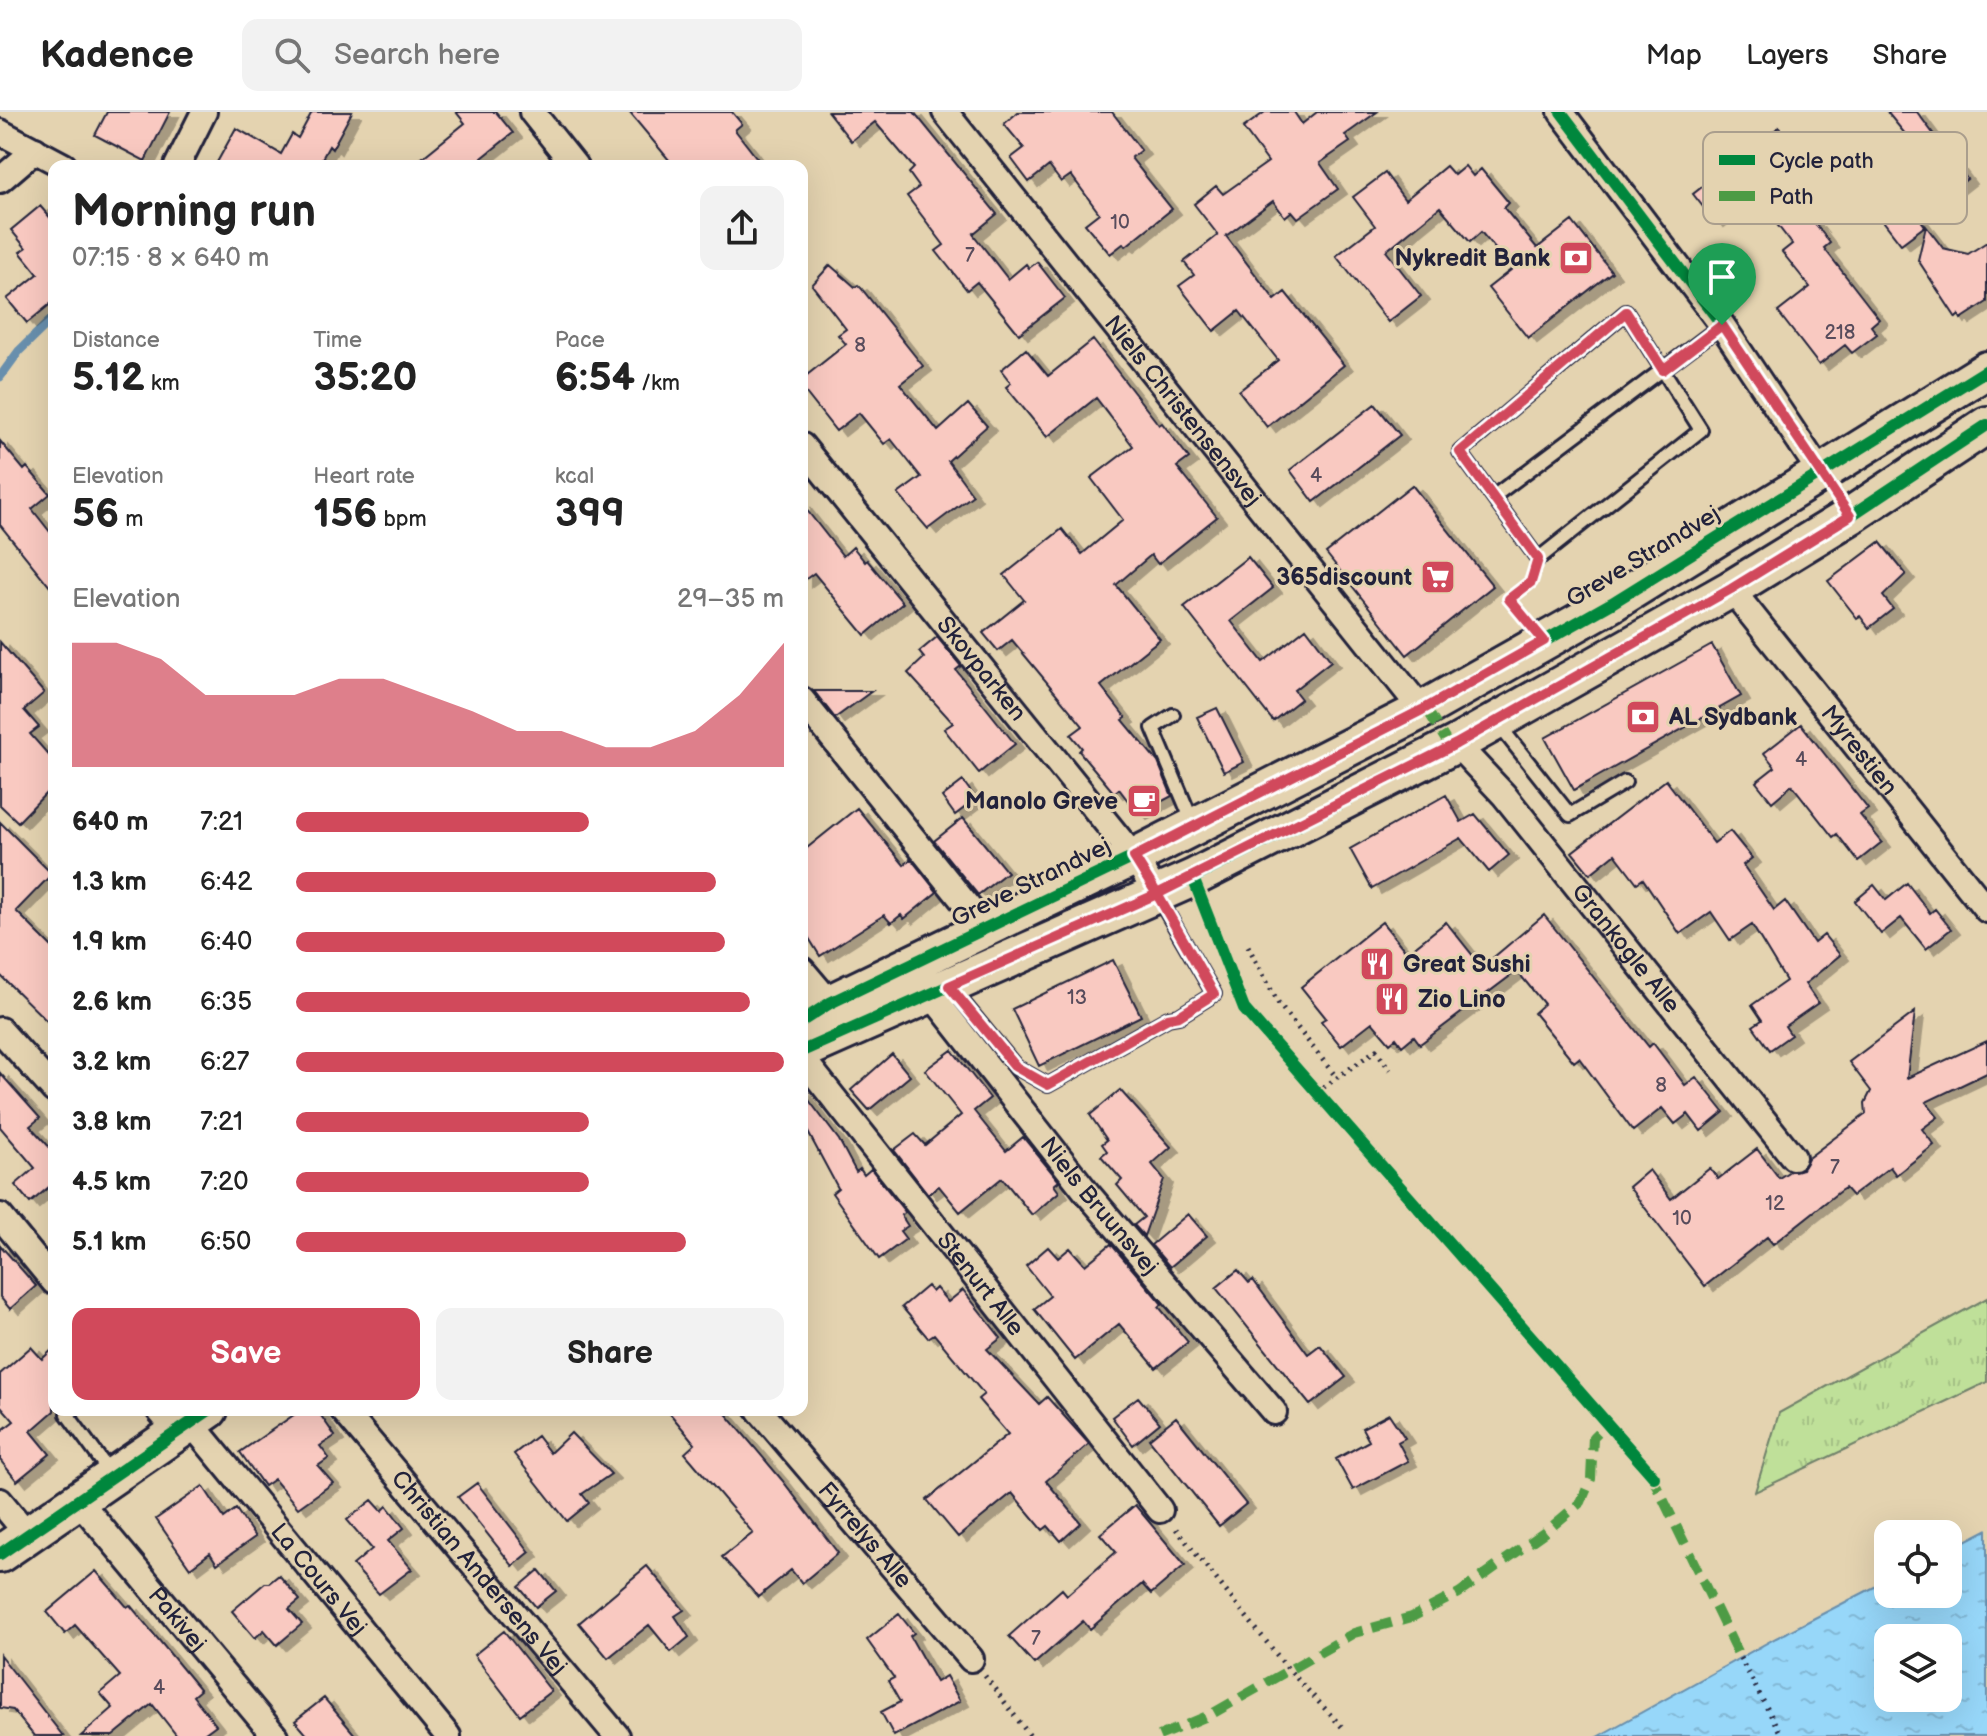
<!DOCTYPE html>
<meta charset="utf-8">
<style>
body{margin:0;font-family:"Balsamiq Sans",sans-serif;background:#f2f2f2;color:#222;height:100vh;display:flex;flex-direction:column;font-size:30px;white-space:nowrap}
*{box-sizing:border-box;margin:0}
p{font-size:26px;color:#767676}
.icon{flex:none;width:44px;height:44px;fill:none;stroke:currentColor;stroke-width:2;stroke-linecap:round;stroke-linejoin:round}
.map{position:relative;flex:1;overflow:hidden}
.drawer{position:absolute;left:48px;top:48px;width:760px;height:1256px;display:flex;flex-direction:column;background:#fff;border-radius:16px;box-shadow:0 8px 32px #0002}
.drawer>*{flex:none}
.fabs{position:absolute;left:1874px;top:1408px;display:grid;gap:16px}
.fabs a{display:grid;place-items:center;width:88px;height:88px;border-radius:16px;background:#fff;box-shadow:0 8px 32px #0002;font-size:40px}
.pin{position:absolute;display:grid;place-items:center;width:68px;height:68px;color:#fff;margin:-82px -34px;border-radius:50% 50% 50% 0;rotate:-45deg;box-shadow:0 0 8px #0007}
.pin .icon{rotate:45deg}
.round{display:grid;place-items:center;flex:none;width:84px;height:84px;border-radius:16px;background:#f2f2f2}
.head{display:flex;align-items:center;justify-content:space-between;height:136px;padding:0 24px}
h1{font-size:44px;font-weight:700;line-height:60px}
.figures{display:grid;grid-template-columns:repeat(3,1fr);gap:12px;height:136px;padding:8px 24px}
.figures div{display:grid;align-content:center}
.figures b{font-size:40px;font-weight:700}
.figures small{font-size:22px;font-weight:400}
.figures p{font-size:22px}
.chart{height:224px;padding:16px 24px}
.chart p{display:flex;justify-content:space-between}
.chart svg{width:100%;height:144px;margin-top:8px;fill:#d1495b;opacity:.7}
.action{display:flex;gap:16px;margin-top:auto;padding:16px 24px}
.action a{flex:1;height:92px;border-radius:16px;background:#d1495b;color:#fff;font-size:32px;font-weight:700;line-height:92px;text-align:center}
.action a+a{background:#f2f2f2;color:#222}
ul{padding:0 24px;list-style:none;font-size:26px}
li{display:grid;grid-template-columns:128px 96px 1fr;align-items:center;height:60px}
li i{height:20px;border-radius:10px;background:#d1495b}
header{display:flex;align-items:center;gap:48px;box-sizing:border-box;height:112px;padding:0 40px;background:#fff;border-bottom:2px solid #e0e0e0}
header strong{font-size:38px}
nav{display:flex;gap:44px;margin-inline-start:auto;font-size:28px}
.search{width:560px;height:72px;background:#f2f2f2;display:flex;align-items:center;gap:20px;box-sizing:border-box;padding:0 28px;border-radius:16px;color:#767676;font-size:30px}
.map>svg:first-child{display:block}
</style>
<header>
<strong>Kadence</strong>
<div class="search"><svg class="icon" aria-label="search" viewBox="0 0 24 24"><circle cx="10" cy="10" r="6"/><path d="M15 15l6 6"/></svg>Search here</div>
<nav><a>Map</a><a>Layers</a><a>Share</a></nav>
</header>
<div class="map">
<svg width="1987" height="1624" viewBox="0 0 1987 1624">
<defs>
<pattern id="grass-tufts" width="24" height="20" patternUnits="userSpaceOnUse" patternTransform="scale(2)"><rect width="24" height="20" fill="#bfe099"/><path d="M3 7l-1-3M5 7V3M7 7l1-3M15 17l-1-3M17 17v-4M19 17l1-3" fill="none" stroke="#a4c085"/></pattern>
<pattern id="water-ripples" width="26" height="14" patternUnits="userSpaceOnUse" patternTransform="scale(2)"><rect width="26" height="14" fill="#97d7f9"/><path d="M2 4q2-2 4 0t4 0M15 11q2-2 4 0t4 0" fill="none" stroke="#82b8d6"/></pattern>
<filter id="shadow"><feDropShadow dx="9" dy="5" stdDeviation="0" flood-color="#0004"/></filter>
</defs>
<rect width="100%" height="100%" fill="#e4d3b0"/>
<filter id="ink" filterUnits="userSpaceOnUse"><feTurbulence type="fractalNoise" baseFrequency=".0125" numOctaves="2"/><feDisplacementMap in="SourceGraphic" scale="16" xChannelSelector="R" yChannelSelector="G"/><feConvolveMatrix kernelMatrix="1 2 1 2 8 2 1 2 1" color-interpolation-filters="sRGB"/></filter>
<g filter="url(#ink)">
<path fill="url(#grass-tufts)" stroke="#70816a" stroke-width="2" d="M1987 1186V1270L1755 1380 1779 1301Z"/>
<path fill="url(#water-ripples)" stroke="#688fad" stroke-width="2" fill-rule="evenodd" d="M1987 1418V1624H1599L1776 1526 1888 1468V1482H1948V1438ZM1888 1526H1948V1586H1888Z"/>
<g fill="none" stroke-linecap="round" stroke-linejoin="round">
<path stroke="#688fad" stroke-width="9" d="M0 265 19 239 54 205"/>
</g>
<path fill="#f9c9c1" stroke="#22223b" stroke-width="2" filter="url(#shadow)" d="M107 0H170L145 49 95 23Z
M312 0H352L332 37 329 34 318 54H215L236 16 281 42 292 22 298 26Z
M456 0H496L513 21 472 54H412L465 11Z
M629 0H732L742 12 735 18 763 54H674Z
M828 0H914L997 102 973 122 1008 167 1026 152 1029 156 1037 150 1065 186 1019 222 977 170 967 178 936 139 944 133 907 84 919 75 909 61 914 56 875 10 851 29Z
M1018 0H1112L1141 38 1131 46 1172 97 1126 134 1123 132 1110 142 1085 112 1099 101 1071 63 1061 70 1049 54 1029 70 1011 46 1024 36 1004 12Z
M1265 0H1294L1302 12 1317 0H1377L1345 23 1350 30 1320 51 1338 77 1298 106 1292 99 1285 105 1273 89 1226 124 1275 188 1285 180 1344 253 1267 315 1239 279 1278 248 1239 199 1214 219 1179 174 1194 163 1184 150 1218 123 1194 92 1216 74 1223 82 1268 50 1243 16Z
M1887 0H1917L1967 67 1952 79 1949 74 1915 100 1925 114 1901 132 1867 88 1922 46 1913 35 1915 34Z
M1779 15 1801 42 1774 63 1804 103 1807 101 1830 131 1824 136 1879 207 1871 214 1877 222 1852 241 1845 233 1819 253 1778 200 1810 175 1782 140 1792 132 1752 80 1715 110 1693 82Z
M1446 54 1454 63 1465 54 1473 64 1481 57 1509 91 1504 96 1537 136 1572 109 1612 160 1528 226 1488 176 1512 157 1481 120 1470 130 1440 95 1386 139 1421 184 1388 210 1336 144 1375 114 1353 85 1385 61 1405 88Z
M40 94 54 110V189L27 211 7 187 38 162 20 140 26 136 11 118Z
M1926 114 1943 136 1968 142 1987 130V190L1961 207 1959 203 1956 206 1918 148Z
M830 153 855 175 858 173 861 176 923 254 900 272 938 319 968 292 987 314 948 349 973 383 928 417 898 382 921 365 891 327 884 332 859 301 836 319 802 276V267L846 232 838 223 846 217 812 173Z
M1093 228 1159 313 1162 311 1189 346 1177 355 1217 405 1158 452 1151 443 1116 473 1160 527 1101 574 1126 606 1123 608 1158 650 1172 684 1138 702 1119 677 1114 681 1079 639 1082 636 1071 623 1083 614 1012 528 998 539 983 521 1024 488 1004 463 1062 417 1082 442 1123 408 1091 366 1133 334 1096 286 1047 325 1006 275 1011 271 1001 258 1026 237 1048 264Z
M1375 292 1400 323 1314 390 1290 358Z
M0 329 24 358 27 355 50 382 32 397 54 425V480L0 413Z
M1412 373 1493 474 1407 543 1326 441Z
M802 392 843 444 853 435 865 450 867 448 903 491 865 523 814 461 802 470Z
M1880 430 1906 462 1883 484 1893 497 1869 516 1860 504 1857 506 1828 469Z
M1248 445 1273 476 1231 509 1263 550 1306 516 1331 549 1294 578 1301 587 1273 609 1184 495Z
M937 525 961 554 956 558 1015 632 979 661 944 617 953 611 908 561 924 546 919 540Z
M0 530 44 581 24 598 39 615 30 622 54 649V673L18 710 0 693Z
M1712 533 1741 584 1574 678 1545 626Z
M814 579H872L835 606Z
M1217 596 1244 650 1224 660 1197 605Z
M1801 612 1868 697 1860 703 1882 730 1858 749 1837 722 1833 725 1792 673 1772 690 1756 670 1775 655 1764 641Z
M1666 668 1714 731 1730 719 1752 746 1743 753 1774 798 1785 789 1814 831 1824 823 1840 843 1805 872 1818 891 1785 914 1791 923 1770 938 1753 914 1762 908 1752 893 1786 869 1752 813 1730 828 1711 800 1680 822 1643 767 1637 771 1615 742 1590 762 1572 740Z
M963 669 976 687 955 703 942 685Z
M1446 683 1461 710 1475 702 1509 743 1489 760 1461 726 1372 777 1350 737Z
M857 696 904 753 911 747 937 780 904 807 901 803 891 811 884 803 820 844 802 815V740Z
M963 706 1007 760 978 783 934 729Z
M0 710 52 762 16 799 54 837V916L0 863Z
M1907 771 1930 801 1935 797 1951 817 1926 837 1901 806 1881 822 1855 789 1874 773 1886 788Z
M1544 803 1649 935 1653 931 1685 973 1696 965 1724 1000 1701 1019 1688 1002 1675 1012 1662 996 1633 1019 1579 946 1574 950 1534 901 1544 892 1517 859 1420 932 1414 924 1402 934 1396 926 1390 931 1372 910 1341 934 1321 909 1326 906 1301 875 1382 810 1407 841 1446 810 1482 855Z
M1113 848 1141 904 1039 954 1012 897Z
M1915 900 1907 966 1987 929V961L1926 990 1938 1005 1922 1017 1934 1033 1896 1063 1890 1055 1852 1084 1845 1076 1840 1079 1773 1132 1767 1125 1705 1174 1629 1075 1649 1058 1671 1087 1710 1056 1718 1067 1757 1037 1779 1066 1790 1059 1802 1057 1808 1046 1866 1002 1865 991 1871 979 1849 950Z
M952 938 990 986 974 999 1006 1039 1023 1025 1059 1069 1054 1073 1059 1080 1032 1103 1002 1066 960 1100 939 1074 928 1082 894 1038 915 1022 925 1033 961 1003 925 958Z
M892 942 910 964 869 998 851 978Z
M0 961 40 1006 30 1014 54 1040V1078L50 1074 30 1091 15 1073 35 1056 0 1015Z
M1120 978 1171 1035 1152 1052 1164 1067 1144 1124 1134 1113 1144 1105 1117 1073 1122 1068 1101 1044 1107 1039 1102 1032 1107 1028 1090 1003Z
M802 979 839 1028 856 1060 860 1057 864 1063 871 1057 905 1100 901 1103 908 1114 900 1119 906 1127 879 1147 832 1081 838 1076 802 1009Z
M1188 1102 1207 1124 1170 1155 1151 1133Z
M1111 1132 1162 1192 1159 1195 1188 1230 1156 1256 1119 1212 1075 1248 1034 1197 1050 1184 1026 1154 1048 1135 1058 1146 1070 1136 1085 1153Z
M0 1133 36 1174 10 1197 0 1185Z
M1238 1158 1249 1171 1253 1168 1308 1242 1320 1233 1346 1265 1310 1293 1216 1176Z
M927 1174 932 1180 936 1176 948 1190 963 1178 1001 1226 987 1237 1039 1292 1047 1285 1089 1332 1046 1369 1081 1411 1061 1429 1048 1414 1043 1418 1012 1381 958 1425 927 1388 1008 1322 978 1287 984 1282 934 1222 928 1226 902 1195Z
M31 1235 42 1247 54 1236V1299L31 1319 50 1342 17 1369 0 1348V1320L14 1309 0 1293V1262Z
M1138 1285 1160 1311 1133 1333 1112 1305Z
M301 1298H317L335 1324 320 1334 329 1346 318 1354 333 1371 298 1396 274 1367 264 1374 240 1340Z
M667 1298H723L782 1368 838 1441 802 1471 791 1458 758 1485 722 1445 753 1421 685 1341 695 1332Z
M1389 1302 1405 1326 1398 1330 1408 1349 1353 1378 1336 1347 1369 1329 1362 1316Z
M1176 1305 1246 1392 1219 1414 1149 1327Z
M571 1321 611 1362 582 1382 589 1391 567 1409 514 1342 537 1324 550 1341Z
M477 1371 530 1440 513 1454 458 1385Z
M203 1374 224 1406 236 1397 255 1425 217 1452 210 1441 190 1456 156 1407Z
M372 1388 382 1399 387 1394 404 1416 388 1429 412 1457 379 1482 353 1453 372 1437 347 1408Z
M1135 1393 1185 1453 1151 1482 1142 1472 1090 1517 1083 1509 1034 1552 1009 1524 1062 1477 1067 1483 1116 1440 1100 1422Z
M647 1454 684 1498 675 1504 689 1525 671 1540 649 1513 608 1546 579 1511Z
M539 1458 556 1479 536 1495 519 1475Z
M96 1459 127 1495 130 1493 200 1578 193 1584 216 1613 201 1624H177L152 1592 113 1624H81L113 1596 100 1581 120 1564 75 1513 65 1522 47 1500Z
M279 1463 300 1488 289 1497 302 1512 277 1533 264 1518 255 1526 232 1499 265 1471H269Z
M899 1502 914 1521 910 1524 936 1570 946 1564 960 1589 894 1624 881 1600 900 1590 888 1569 894 1566 867 1528Z
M504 1519 551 1579 520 1603 474 1543Z
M0 1543 63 1624H34L13 1598 0 1596Z
M324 1586 356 1624H308L295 1609Z"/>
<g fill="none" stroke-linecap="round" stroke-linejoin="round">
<g stroke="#22223b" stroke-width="18">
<path id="lane" d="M1626 200 1701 318 1538 447 1460 340Z
M1493 385 1722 213
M1173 603 1153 616 1193 711
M1498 612 1570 703 1625 670
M951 876 1016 955 1048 973 1168 906 1179 904 1214 882 1158 785
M73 1298 67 1302 111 1362"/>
</g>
<g stroke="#22223b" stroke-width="30">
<g id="street">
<path d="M532 0 575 54"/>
<path id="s1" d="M945 0 1422 598"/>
<path d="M1561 0 1722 213 1820 360"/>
<path d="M0 20 64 54"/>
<path d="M177 54 204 0"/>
<path d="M0 68 35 38"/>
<path id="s2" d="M802 334 1134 745 1157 782"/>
<path id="s3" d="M1731 477 1987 798"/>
<path d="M802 588 985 816"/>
<path id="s4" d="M1456 632 1504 683 1793 1045"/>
<path d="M802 858 830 891"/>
<path id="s5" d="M930 881 1088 1082 1274 1300"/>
<path d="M0 918 54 978"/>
<path id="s6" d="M802 946 1160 1398"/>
<path d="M0 1104 54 1170"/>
<path d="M159 1298 178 1321"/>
<path id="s7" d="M343 1298 617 1624"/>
<path id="s8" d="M759 1298 971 1547"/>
<path id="s9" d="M191 1311 448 1624"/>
<path d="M0 1389 28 1423"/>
<path id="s10" d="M79 1389 275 1624"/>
</g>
</g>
<g stroke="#22223b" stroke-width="42">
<path id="secondary" d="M802 909 830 891 1134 745 1426 596 1612 491 1987 258
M802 939 1193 766 1456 632 1731 477 1850 404 1987 313
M0 1442 209 1298"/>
</g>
<path stroke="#22223b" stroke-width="5" stroke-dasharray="2 6" stroke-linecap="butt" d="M1525 507 1509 487 1531 470 1533 462
M1248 834 1278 891 1337 966
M1317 980 1376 938 1390 958
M1176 1417 1289 1558 1342 1615
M1740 1546 1782 1624
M985 1564 1030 1624"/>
<use href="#lane" stroke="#e4d3b0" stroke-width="12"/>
<use href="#street" stroke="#e4d3b0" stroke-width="24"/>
<use href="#secondary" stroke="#e4d3b0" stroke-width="36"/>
<path stroke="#4d9b45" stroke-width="10" stroke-dasharray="20 10" stroke-linecap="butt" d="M1426 596 1450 635
M1650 1360 1740 1546
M1159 1624 1210 1603 1354 1521 1412 1505 1459 1481 1549 1417 1581 1390 1591 1367 1593 1325 1607 1311"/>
<g stroke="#e4d3b0" stroke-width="17">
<path id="cycleway" d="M1561 0 1722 213 1850 404
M1193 766 1244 897 1654 1365
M802 909 830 891 1134 745 1426 596 1612 491 1987 258
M802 939 1193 766 1456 632 1731 477 1850 404 1987 313
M0 1442 209 1298"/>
</g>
<use href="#cycleway" stroke="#00873e" stroke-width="12"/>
</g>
</g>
<g fill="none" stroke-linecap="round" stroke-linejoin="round" filter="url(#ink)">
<g stroke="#fff" stroke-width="16">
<path id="route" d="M1722 213 1663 258 1626 200 1460 340 1538 447 1531 470 1509 487 1544 529 1422 598 1134 745 1157 782 949 874 1016 955 1048 973 1168 906 1179 904 1214 882 1157 782 1456 632 1731 477 1850 404 1722 213"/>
</g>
<use href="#route" stroke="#d1495b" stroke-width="10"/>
</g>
<defs>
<g id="bank-square" transform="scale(1.8)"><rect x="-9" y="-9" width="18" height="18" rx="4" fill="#d1495b" stroke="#e4d3b0"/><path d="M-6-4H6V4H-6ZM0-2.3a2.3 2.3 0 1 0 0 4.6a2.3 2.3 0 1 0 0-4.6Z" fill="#fff"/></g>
<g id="supermarket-square" transform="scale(1.8)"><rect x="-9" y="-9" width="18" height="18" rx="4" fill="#d1495b" stroke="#e4d3b0"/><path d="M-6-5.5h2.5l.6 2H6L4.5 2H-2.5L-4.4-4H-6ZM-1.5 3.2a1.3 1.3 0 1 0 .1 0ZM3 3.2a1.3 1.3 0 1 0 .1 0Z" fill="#fff"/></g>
<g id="cafe-square" transform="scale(1.8)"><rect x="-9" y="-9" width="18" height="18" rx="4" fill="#d1495b" stroke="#e4d3b0"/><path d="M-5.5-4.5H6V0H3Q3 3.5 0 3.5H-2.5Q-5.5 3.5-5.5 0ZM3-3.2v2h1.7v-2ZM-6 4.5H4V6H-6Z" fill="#fff"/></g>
<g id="restaurant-square" transform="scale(1.8)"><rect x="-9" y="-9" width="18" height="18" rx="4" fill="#d1495b" stroke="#e4d3b0"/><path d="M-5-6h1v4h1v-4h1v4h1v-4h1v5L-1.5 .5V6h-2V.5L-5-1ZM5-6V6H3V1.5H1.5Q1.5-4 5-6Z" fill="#fff"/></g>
</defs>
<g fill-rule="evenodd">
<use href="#bank-square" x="1576" y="146"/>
<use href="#supermarket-square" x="1438" y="465"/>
<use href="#bank-square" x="1643" y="605"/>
<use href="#cafe-square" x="1144" y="689"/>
<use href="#restaurant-square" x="1377" y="852"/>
<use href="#restaurant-square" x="1392" y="887"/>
</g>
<g text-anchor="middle" stroke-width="6" stroke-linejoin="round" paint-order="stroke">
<g font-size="20" fill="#584c5c">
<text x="1120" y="117">10</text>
<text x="970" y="150">7</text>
<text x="1840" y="227">218</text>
<text x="860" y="240">8</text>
<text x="1316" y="370">4</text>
<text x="1801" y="654">4</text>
<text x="1077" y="892">13</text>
<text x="1661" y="980">8</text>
<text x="1835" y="1062">7</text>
<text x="1775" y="1098">12</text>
<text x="1682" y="1113">10</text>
<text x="1036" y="1533">7</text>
<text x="159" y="1582">4</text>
</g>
<g font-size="24" font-weight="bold" fill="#22223b" stroke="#e4d3b0" text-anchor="end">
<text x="1550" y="154">Nykredit Bank</text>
<text x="1412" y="473">365discount</text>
<text x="1669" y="613" text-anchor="start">AL Sydbank</text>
<text x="1118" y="697">Manolo Greve</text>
<text x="1403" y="860" text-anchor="start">Great Sushi</text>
<text x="1418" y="895" text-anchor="start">Zio Lino</text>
</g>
<g font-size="24" fill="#22223b" stroke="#e4d3b0">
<text dy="8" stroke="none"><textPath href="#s1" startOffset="382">Niels Christensensvej</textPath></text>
<text transform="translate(1643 444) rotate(-31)" y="8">Greve Strandvej</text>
<text dy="8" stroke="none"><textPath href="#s2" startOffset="286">Skovparken</textPath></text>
<text dy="8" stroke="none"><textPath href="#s3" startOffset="206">Myrestien</textPath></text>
<text transform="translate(1031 770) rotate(-26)" y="8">Greve Strandvej</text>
<text dy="8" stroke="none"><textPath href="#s4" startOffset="266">Grankogle Alle</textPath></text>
<text dy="8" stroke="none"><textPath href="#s5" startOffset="272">Niels Bruunsvej</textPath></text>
<text dy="8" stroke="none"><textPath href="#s6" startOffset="288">Stenurt Alle</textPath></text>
<text dy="8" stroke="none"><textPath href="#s8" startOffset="164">Fyrrelys Alle</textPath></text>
<text dy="8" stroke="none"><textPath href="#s7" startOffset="212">Christian Andersens Vej</textPath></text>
<text dy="8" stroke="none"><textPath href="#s9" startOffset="202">La Cours Vej</textPath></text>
<text dy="8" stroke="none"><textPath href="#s10" startOffset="154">Pakivej</textPath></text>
</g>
</g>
<rect x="1703" y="20" width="264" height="92" rx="12" fill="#e4d3b0" stroke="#aa9e8d" stroke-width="2"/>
<rect x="1719" y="43" width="36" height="10" fill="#00873e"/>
<rect x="1719" y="79" width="36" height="10" fill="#4d9b45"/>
<g font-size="22" fill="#22223b">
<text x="1769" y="56">Cycle path</text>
<text x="1769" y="92">Path</text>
</g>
</svg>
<div class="fabs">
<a><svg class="icon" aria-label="locate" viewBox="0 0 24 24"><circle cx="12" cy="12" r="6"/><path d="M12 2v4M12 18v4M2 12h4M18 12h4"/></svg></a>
<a><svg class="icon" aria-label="layers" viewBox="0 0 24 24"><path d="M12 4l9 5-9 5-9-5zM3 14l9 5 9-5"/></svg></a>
</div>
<div class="pin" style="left:1722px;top:213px;background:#1e9e55"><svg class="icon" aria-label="arrive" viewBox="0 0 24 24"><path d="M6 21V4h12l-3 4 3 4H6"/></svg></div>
<section class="drawer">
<div class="head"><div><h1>Morning run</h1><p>07:15 · 8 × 640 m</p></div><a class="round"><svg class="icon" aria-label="share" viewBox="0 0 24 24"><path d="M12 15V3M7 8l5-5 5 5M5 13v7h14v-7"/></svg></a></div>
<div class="figures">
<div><p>Distance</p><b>5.12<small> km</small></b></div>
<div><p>Time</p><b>35:20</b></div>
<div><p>Pace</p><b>6:54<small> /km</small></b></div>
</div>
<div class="figures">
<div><p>Elevation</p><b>56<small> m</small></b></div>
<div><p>Heart rate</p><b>156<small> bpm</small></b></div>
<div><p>kcal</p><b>399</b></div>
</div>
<div class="chart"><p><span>Elevation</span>29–35 m</p>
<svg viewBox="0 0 160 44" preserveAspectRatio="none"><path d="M0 44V6L10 6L20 11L30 22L40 22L50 22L60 17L70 17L80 22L90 27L100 33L110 33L120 38L130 38L140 33L150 22L160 6V44z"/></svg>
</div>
<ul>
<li><b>640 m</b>7:21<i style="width:60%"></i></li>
<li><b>1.3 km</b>6:42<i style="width:86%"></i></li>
<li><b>1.9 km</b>6:40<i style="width:88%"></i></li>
<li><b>2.6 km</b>6:35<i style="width:93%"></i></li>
<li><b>3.2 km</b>6:27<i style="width:100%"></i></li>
<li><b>3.8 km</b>7:21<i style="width:60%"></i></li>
<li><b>4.5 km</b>7:20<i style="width:60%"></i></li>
<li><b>5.1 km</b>6:50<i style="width:80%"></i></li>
</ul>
<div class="action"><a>Save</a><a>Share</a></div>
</section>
</div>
